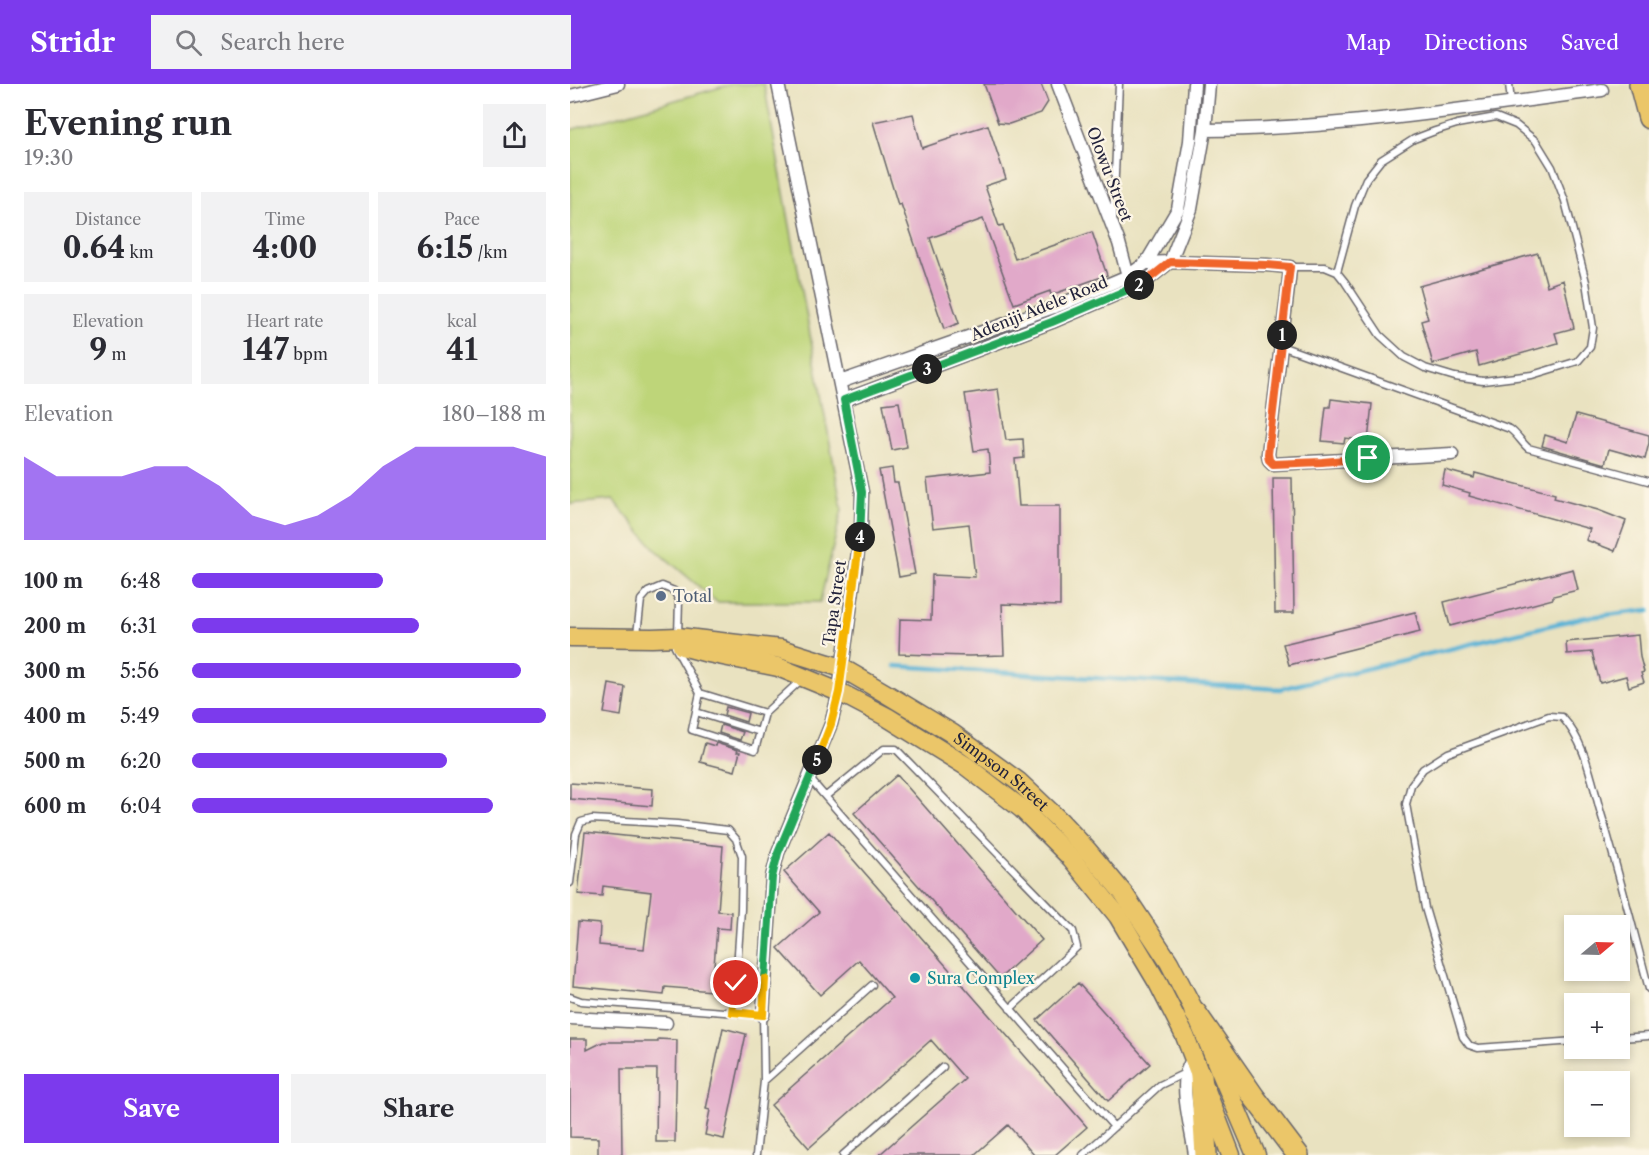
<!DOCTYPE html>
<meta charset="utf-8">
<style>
body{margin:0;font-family:"Libre Caslon Text",serif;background:#f2f2f3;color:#2b2b33;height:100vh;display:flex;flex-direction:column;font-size:22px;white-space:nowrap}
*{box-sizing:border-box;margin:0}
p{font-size:20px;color:#7c7c81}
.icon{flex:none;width:33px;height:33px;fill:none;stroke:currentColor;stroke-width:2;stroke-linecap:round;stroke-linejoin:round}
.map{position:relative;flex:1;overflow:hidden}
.details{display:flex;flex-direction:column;background:#fff;width:570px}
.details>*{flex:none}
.needle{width:39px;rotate:71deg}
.fabs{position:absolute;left:994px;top:831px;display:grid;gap:12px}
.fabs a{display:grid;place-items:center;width:66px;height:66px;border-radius:0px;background:#fff;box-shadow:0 3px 9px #0003;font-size:30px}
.pin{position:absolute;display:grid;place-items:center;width:51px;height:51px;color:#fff;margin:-26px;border:3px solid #fff;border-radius:50%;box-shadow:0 2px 6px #0007}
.km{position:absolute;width:30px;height:30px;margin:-15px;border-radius:50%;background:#222;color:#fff;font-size:16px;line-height:30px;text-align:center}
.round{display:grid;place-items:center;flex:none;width:63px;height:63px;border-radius:0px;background:#f2f2f3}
.head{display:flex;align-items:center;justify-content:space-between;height:102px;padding:0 24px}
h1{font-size:33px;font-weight:700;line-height:45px}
.metrics{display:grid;grid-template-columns:repeat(3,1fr);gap:9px;height:102px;padding:6px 24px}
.metrics div{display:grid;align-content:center;border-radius:0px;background:#f2f2f3;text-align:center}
.metrics b{font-size:30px;font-weight:700}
.metrics small{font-size:16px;font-weight:400}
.metrics p{font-size:16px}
.chart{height:168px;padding:12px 24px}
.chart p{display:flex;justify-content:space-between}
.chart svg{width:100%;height:108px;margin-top:6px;fill:#7c3aed;opacity:.7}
.button{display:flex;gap:12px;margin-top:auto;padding:12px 24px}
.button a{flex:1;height:69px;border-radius:0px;background:#7c3aed;color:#fff;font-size:24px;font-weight:700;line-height:69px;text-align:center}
.button a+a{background:#f2f2f3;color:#2b2b33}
ul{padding:0 24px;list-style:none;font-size:20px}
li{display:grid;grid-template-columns:96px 72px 1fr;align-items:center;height:45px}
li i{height:15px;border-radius:8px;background:#7c3aed}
header{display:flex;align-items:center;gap:36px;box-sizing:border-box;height:84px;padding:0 30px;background:#7c3aed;color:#fff}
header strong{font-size:28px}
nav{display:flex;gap:33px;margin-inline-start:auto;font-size:21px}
.search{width:420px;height:54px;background:#f2f2f3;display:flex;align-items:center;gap:15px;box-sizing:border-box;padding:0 21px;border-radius:0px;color:#7c7c81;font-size:22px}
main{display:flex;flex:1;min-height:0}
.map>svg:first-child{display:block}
</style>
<header>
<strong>Stridr</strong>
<div class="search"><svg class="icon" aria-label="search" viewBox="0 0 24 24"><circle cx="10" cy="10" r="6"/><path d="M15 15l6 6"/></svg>Search here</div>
<nav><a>Map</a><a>Directions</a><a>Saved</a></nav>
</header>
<main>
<section class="details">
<div class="head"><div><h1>Evening run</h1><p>19:30</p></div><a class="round"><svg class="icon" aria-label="share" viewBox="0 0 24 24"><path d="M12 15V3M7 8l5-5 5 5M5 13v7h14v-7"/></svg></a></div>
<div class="metrics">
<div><p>Distance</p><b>0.64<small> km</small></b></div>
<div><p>Time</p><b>4:00</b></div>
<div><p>Pace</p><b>6:15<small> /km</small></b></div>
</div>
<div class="metrics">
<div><p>Elevation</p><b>9<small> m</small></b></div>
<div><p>Heart rate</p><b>147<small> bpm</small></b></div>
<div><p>kcal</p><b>41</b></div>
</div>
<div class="chart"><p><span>Elevation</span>180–188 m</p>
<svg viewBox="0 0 160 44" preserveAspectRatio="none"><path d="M0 44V10L10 18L20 18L30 18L40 14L50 14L60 22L70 34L80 38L90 34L100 26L110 14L120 6L130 6L140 6L150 6L160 10V44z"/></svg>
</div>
<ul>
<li><b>100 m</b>6:48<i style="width:54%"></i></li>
<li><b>200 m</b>6:31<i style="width:64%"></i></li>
<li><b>300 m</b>5:56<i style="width:93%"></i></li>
<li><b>400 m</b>5:49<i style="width:100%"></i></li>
<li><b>500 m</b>6:20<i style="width:72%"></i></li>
<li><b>600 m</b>6:04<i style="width:85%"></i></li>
</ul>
<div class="button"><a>Save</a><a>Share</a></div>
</section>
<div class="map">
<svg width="1079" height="1071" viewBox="0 0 1079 1071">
<rect width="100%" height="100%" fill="#fcf5e5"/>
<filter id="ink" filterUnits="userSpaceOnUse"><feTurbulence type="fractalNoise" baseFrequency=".0167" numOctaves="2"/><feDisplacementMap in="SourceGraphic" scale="12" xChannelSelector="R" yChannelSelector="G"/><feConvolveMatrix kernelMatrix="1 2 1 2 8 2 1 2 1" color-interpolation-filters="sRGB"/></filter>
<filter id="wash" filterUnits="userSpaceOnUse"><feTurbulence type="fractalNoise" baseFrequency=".008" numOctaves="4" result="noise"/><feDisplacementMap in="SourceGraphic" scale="24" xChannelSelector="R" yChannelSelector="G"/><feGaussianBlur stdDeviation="1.35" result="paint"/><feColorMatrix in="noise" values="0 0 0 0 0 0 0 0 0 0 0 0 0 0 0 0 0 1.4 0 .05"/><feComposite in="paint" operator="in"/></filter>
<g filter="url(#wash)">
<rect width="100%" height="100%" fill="#e9e2c0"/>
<path fill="#bed579" stroke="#707c5a" stroke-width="1.5" d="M162 0H194L272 425 250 518H147L85 465 43 416 0 420V46Z"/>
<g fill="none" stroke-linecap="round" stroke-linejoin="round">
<path stroke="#58b2d6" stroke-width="4.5" d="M325 582 710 605 1011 534 1079 526"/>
</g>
<g id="blocks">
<path fill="#e1a9c9" d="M414 0H471L478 18 471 29 439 40 428 39Z
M343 30 352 64 382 54V52L418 41 436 95 415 102 429 142 433 141 445 175 522 148 537 191 481 211 480 207 444 220 413 135 360 154 389 239 374 245 331 120 328 121 303 38Z
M968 169 977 202 993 196 1004 244 985 249 988 259 909 282 906 268 863 280 851 237 858 235 849 202Z
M428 305 436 356 453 355 454 374 445 375 449 422H490V522L432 520 434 571 399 572 329 570 330 535 361 536 362 491 405 493 399 440 363 444 357 395 420 388 418 365 404 367 395 310Z
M761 315 802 320 798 357 775 354 774 359 752 357 756 323H760Z
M329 318 337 363 322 366 313 320Z
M1006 331 1079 351V359L1075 375 1039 365 1035 380 972 362 975 351 998 358Z
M322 384 324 399H328L345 490 329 493 309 386Z
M875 386 904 394 905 389 985 410 984 414 1028 426 1056 437 1045 467 1016 456 1020 445 899 412 900 409 872 401Z
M703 394H722L724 529H705Z
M1003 485 1008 506 983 512V515L880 542 874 518Z
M845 528 850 548 719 581 713 560Z
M1068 551 1070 573 1074 588 1071 589 1074 598 1059 603 1056 592 1030 599 1022 568 997 570 996 558Z
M39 600 55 603 51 632 34 629Z
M156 623 178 629 176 638 154 631Z
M151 641 173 648 170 656 149 649Z
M135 659 145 662 146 659 168 666 167 668H170L165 687 130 678Z
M327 691 472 856 430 894 284 729Z
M0 699 83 705 82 722 0 715Z
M15 748 153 762 148 827 161 828 160 845 147 844 142 907 95 903 94 911 3 902 8 838 30 840 29 861 74 865 81 808 33 802 32 812 8 810Z
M259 748 517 1043 485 1071H464L438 1041 404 1071H309L395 995 361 956 239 1064 201 1021 322 914 289 876 250 911 208 864 249 828 214 788Z
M508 899 580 980 538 1017 467 936Z
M153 944 176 950 154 1055 135 1051 140 1026 136 1025Z
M0 955H17V966L33 958H88V955L107 956 105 1058H86L87 985H51L52 1071H28V1054L0 1053Z"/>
</g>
</g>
<g filter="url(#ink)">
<use href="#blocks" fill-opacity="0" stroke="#68656a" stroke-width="1.5"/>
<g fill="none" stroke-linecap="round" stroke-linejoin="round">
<g stroke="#68656a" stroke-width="9">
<path id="service" d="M939 0 941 18
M543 135 549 0
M720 183H755L767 188 775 198 810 251 834 273 855 284 885 293 913 297 962 291 1008 277 1020 263 1023 244 1016 198 995 117 982 83 966 57 946 41 926 33 887 40 865 47 844 55 811 76 796 95 785 122 767 188
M711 262 940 345C948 351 951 358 958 364L1078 397
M67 550 71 516 78 508 92 502 104 507 109 516 108 551
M105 563 130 609 195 629 231 596
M130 609 122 646 185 666 195 629
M126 628 190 648
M239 694 544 1043
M256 712 314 665H326L503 847 507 863 440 925
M0 799 6 750 11 738 22 735 107 740 158 746 166 755 172 772 171 825 166 899 162 928
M0 913 11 917 193 931 194 997 186 1071
M1050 954 1079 952
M1005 957 908 964 899 961 893 953 855 824 836 720 841 701 853 685 878 669 979 632 992 633C1015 658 1021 694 1030 726 1048 785 1063 845 1079 905
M194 997 302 901
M273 1071 373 983
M513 1071 590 1001 615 989"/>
</g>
<g stroke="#68656a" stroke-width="15">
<path id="minor" d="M488 0 549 159 558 192
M0 12 48 0
M635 46C768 45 901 24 1032 6
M576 179 600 178 697 181 720 183 719 195 698 370 699 376 703 380 882 370
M270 298 492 220 558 192 576 179 608 125 620 57 624 0
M274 316 482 238 575 198 600 178 621 125 635 46 639 0
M193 931 202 793 208 769 261 640 269 608 291 446 292 408 208 0
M0 934 96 939
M623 973C621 978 617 985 616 990 612 1014 622 1047 625 1071"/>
</g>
<g stroke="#68656a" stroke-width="21">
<g id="primary">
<path id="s1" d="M0 553 82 554 108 553 211 565 272 584 315 609 383 650 449 698 489 736 518 767 554 810 599 878 625 928 686 1071"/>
<path d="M112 562 138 569 208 583 269 608 317 633 396 682 452 725 501 774 548 832 588 899 615 952 661 1071"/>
</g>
</g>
<g stroke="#68656a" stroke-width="24">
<path id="motorway" d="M1070 0 1079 34
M625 928 684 1013 728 1071
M631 992 636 1071"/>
</g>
<use href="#service" stroke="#fff" stroke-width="6"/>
<use href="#minor" stroke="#fff" stroke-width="12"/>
<use href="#primary" stroke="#ebc669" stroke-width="18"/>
<use href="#motorway" stroke="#ebc669" stroke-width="21"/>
</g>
</g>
<g fill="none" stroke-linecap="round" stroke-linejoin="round" filter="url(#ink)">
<g stroke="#fff" stroke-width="12">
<path id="split-1" d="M712 251 698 370 699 376 703 380 752 378 798 374"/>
</g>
<g stroke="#fff" stroke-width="12">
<path id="split-2" d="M569 201 575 198 600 178 697 181 720 183 712 251"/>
</g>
<g stroke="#fff" stroke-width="12">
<path id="split-3" d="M357 285 482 238 569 201"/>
</g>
<g stroke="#fff" stroke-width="12">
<path id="split-4" d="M290 453 292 408 274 316 357 285"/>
</g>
<g stroke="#fff" stroke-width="12">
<path id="split-5" d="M247 676 261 640 269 608 290 453"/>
</g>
<g stroke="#fff" stroke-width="12">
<path id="split-6" d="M195 895 202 793 208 769 247 676"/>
</g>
<g stroke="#fff" stroke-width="12">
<path id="split-7" d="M166 899 162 928 193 931 195 895"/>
</g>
<use href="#split-1" stroke="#f0652b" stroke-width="8"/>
<use href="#split-2" stroke="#f0652b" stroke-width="8"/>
<use href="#split-3" stroke="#22a559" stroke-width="8"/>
<use href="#split-4" stroke="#22a559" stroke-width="8"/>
<use href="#split-5" stroke="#f5b400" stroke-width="8"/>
<use href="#split-6" stroke="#22a559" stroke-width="8"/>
<use href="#split-7" stroke="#f5b400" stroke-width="8"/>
</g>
<circle fill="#5c6f8a" stroke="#fcf5e5" stroke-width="2" cx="91" cy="512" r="6"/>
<circle fill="#0f9aa8" stroke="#fcf5e5" stroke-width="2" cx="345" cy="894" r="6"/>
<g text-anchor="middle" stroke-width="4.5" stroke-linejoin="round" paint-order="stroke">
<g font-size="16" fill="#22223b" stroke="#fcf5e5">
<text transform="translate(540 90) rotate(69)" y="6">Olowu Street</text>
<text transform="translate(469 224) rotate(-22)" y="6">Adeniji Adele Road</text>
<text transform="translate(264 519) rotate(-82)" y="6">Tapa Street</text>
<text dy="6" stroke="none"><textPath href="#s1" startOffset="466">Simpson Street</textPath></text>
</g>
<g font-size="16" fill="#4e5e75" stroke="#fcf5e5" text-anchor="start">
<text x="103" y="518">Total</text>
</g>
<g font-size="16" fill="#0d838f" stroke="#fcf5e5" text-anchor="start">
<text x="357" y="900">Sura Complex</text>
</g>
</g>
</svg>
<div class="fabs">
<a><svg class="needle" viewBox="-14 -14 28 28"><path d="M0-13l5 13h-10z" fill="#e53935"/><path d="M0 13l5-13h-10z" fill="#7c7c81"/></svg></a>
<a>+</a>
<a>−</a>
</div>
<div class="pin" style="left:798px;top:374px;background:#1e9e55"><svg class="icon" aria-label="arrive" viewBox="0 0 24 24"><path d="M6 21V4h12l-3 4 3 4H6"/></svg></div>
<div class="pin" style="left:166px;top:899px;background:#d93025"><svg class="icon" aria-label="check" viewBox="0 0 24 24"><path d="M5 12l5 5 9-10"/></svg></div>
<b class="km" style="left:712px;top:251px">1</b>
<b class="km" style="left:569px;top:201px">2</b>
<b class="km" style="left:357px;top:285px">3</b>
<b class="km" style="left:290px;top:453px">4</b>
<b class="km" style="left:247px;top:676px">5</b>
</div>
</main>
